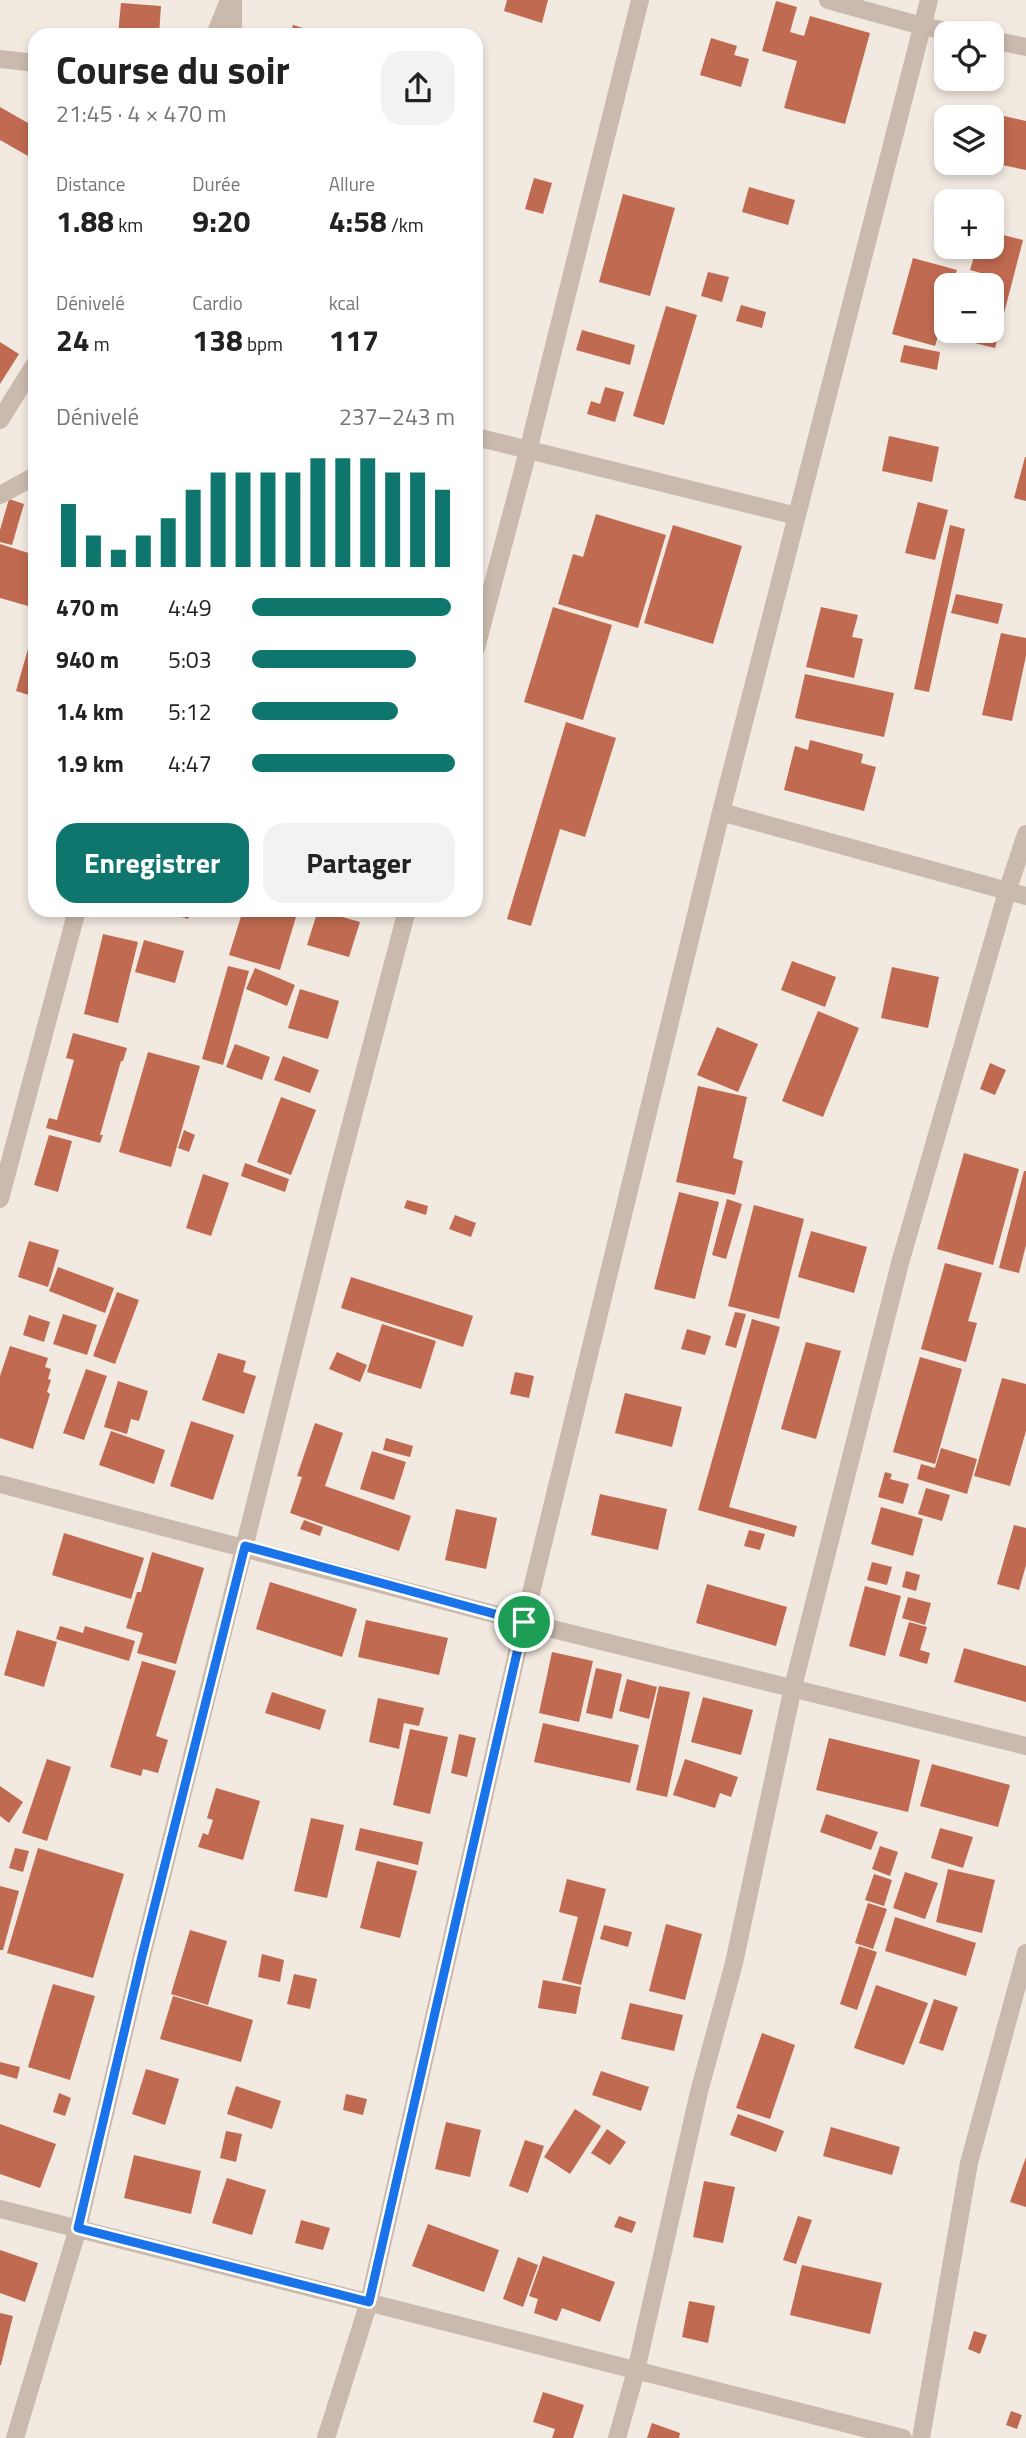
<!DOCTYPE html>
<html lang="fr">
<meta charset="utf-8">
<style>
body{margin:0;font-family:"Titillium Web",sans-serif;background:#f2f2f2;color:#222;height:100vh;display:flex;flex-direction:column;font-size:26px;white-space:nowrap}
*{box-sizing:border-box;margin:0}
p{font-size:23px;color:#767676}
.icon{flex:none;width:38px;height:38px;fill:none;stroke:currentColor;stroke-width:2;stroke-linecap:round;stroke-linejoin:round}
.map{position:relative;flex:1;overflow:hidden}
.drawer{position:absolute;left:28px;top:28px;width:455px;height:889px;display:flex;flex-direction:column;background:#fff;border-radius:21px;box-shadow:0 4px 10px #0003}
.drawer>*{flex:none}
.controls{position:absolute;left:934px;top:21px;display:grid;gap:14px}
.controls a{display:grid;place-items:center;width:70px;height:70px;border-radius:14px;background:#fff;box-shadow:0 4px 10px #0003;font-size:35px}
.pin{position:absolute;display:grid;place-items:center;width:60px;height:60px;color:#fff;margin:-30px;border:4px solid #fff;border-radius:50%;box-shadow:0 2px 7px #0007}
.round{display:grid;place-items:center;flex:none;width:74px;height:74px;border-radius:21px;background:#f2f2f2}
.headline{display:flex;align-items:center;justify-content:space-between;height:119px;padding:0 28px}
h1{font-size:38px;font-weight:700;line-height:52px}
.metrics{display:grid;grid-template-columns:repeat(3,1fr);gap:10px;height:119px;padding:7px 28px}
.metrics div{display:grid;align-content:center}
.metrics b{font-size:30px;font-weight:700}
.metrics small{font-size:19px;font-weight:400}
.metrics p{font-size:19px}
.chart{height:196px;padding:14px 28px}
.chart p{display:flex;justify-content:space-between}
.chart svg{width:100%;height:126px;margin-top:7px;stroke:#0f766e;stroke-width:6}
.cta{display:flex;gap:14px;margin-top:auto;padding:14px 28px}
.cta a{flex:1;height:80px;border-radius:21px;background:#0f766e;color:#fff;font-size:28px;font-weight:700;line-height:80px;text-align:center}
.cta a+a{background:#f2f2f2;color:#222}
ul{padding:0 28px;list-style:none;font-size:23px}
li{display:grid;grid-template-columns:112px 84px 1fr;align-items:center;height:52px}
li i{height:18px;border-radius:9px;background:#0f766e}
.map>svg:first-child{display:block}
</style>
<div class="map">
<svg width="1026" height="2438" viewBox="0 0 1026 2438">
<rect width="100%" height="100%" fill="#f2eae1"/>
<path fill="#c06a51" d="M507 0H548L542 23 504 11Z
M776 1 797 7 790 32 804 36 810 16 870 33 845 124 784 108 797 61 762 51Z
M121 3 161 6 159 35H118Z
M293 25 323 34V35H290Z
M711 38 737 46 734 55 749 59 741 87 700 75Z
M0 107 35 127V160L0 140Z
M982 111 1026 121V170L992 163V117H981Z
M534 178 552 183 543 214 525 209Z
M749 187 795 200 788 225 742 212Z
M623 194 675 208 650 296 599 282Z
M999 234 1023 240 995 348 958 339 960 331H992V285H971L974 273 988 275 970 270 977 247 994 252Z
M913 258 957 270 952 285H947V305L935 346 892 334Z
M708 272 729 277 722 302 701 296Z
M741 305 766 312 762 328 736 321Z
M666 306 697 315 664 425 633 416Z
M582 330 635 345 630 365 576 350Z
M0 342 19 354 0 384Z
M904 345 940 352 937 370 900 362Z
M605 387 624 392 615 422 587 414 591 401 600 404Z
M889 436 939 447 932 482 882 471Z
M1025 457H1026V501L1014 498Z
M9 499 24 504 12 545 0 542V530Z
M918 502 948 510 935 560 905 553Z
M596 514 666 535 638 628 558 604 573 554 583 557Z
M673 525 742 546 713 644 644 623Z
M950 525 965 529 929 692 914 689Z
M0 544 35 555V608L0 598Z
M956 594 1003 604 998 624 951 613Z
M553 607 612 625 583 720 524 702Z
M821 607 858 615 852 637 863 639 854 678 806 667Z
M1001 633 1026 638V656L1012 721 982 715Z
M32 635 35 636V697L16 691Z
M805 674 894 693 884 737 795 718Z
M566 722 616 738 585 837 560 829 531 926 507 919Z
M810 740 863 754 861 763 876 767 864 811 784 790 795 746 808 750Z
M160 910H191L188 919Z
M243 910H298L280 970 229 955Z
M318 910 360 922 349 957 307 945Z
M103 934 138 942 118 1023 84 1014Z
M144 940 184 951 175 983 135 972Z
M792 961 836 977 825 1007 781 990Z
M228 966 249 971 223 1065 202 1059Z
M892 967 939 977 928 1028 881 1018Z
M255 968 295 985 287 1006 246 989Z
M300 989 339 1001 328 1039 288 1028Z
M818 1011 859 1028 823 1117 782 1101Z
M717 1027 758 1044 738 1092 697 1075Z
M73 1033 127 1048 123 1061H121L100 1135H103L100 1143 46 1128 49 1118 57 1120 74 1060 66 1058Z
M235 1044 270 1057 262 1080 226 1067Z
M148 1052 200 1066 171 1167 119 1152Z
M283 1056 319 1070 310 1093 274 1080Z
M990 1063 1006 1070 995 1095 980 1089Z
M698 1086 747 1097 733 1158 743 1161 735 1195 676 1182Z
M281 1097 316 1110 291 1175 257 1162Z
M184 1130 195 1135 189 1152 178 1148Z
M49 1135 72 1141 58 1192 34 1185Z
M964 1153 1019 1169 993 1265 937 1249Z
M245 1163 289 1179 285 1192 241 1176Z
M1024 1171H1026V1245L1019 1273 999 1268Z
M203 1174 229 1183 211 1236 186 1228Z
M679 1192 719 1202 695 1299 654 1289Z
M727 1199 742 1204 726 1259 712 1255Z
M407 1200 428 1206 426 1215 404 1208Z
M754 1205 804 1219 779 1319 728 1306Z
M455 1215 476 1223 471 1237 449 1229Z
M811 1231 867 1247 854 1293 798 1277Z
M29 1241 59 1250 48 1287 18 1277Z
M945 1263 982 1273 968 1321 977 1323 966 1362 921 1349Z
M58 1267 114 1288 105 1313 49 1291Z
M351 1277 473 1316 463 1347 341 1308Z
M117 1292 139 1300 115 1364 93 1356Z
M735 1312 746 1314 736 1348 725 1345Z
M63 1314 97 1325 87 1355 53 1344Z
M29 1315 50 1322 44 1342 23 1335Z
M752 1319 780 1327 729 1507 797 1526 794 1537 698 1510Z
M382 1324 436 1341 421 1389 367 1372Z
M687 1329 711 1336 705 1355 681 1349Z
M806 1342 841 1351 816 1439 781 1429Z
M10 1346 48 1358 45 1367 51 1369 48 1379 51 1380 47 1392 50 1394 33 1449 0 1438V1376Z
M337 1352 367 1365 360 1382 329 1369Z
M218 1353 246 1361 243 1372 256 1376 244 1414 202 1400Z
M920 1357 962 1369 935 1464 893 1452Z
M86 1369 107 1376 84 1440 63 1433Z
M515 1372 534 1376 529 1398 510 1394Z
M1002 1378 1026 1384V1431L1010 1486 974 1476Z
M118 1381 148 1391 139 1421 131 1419 127 1434 104 1427Z
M625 1393 682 1407 672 1447 615 1433Z
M191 1421 234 1435 213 1500 170 1486Z
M315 1423 343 1433 325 1486 411 1516 399 1551 290 1513 302 1477 297 1476Z
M111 1431 165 1450 154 1484 99 1465Z
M386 1438 413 1446 410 1457 383 1450Z
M941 1448 977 1459 967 1494 917 1479 921 1464 935 1468Z
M372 1451 406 1462 394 1500 360 1489Z
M885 1472 892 1474 890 1479 909 1484 903 1504 878 1497Z
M926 1488 950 1495 942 1521 918 1514Z
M600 1494 667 1509 658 1550 591 1535Z
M881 1507 923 1519 913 1556 871 1544Z
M456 1509 497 1518 486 1569 445 1560Z
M304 1520 323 1527 320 1536 300 1529Z
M1014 1525 1026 1528V1565L1019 1590 997 1584Z
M749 1530 765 1534 760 1550 744 1546Z
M64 1533 144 1558 131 1599 52 1575Z
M152 1552 204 1568 176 1664 137 1653 143 1633 126 1628 137 1592H141Z
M872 1562 892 1567 887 1585 867 1580Z
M906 1571 920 1575 916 1591 902 1587Z
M270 1582 357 1609 342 1657 256 1629Z
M707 1584 787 1607 776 1646 696 1623Z
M865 1586 901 1596 885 1656 849 1646Z
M908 1597 931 1603 925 1625 902 1618Z
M366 1620 448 1638 439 1675 358 1657Z
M909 1622 927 1627 920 1650 930 1653 927 1664 899 1656Z
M60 1626 83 1633 85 1626 135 1641 129 1661 56 1639Z
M17 1630 57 1642 44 1687 4 1675Z
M964 1648 1026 1666V1702L954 1682Z
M552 1652 593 1661 579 1722 539 1713Z
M142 1661 176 1671 156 1736 168 1740 158 1773 143 1769 141 1776 110 1767Z
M596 1668 622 1674 612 1719 586 1713Z
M627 1679 657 1687 649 1719 619 1711Z
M659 1686 690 1692 667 1797 636 1790Z
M272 1692 326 1710 320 1730 265 1713Z
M703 1697 753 1710 741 1755 691 1742Z
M378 1698 424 1708 419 1726 404 1723 399 1749 369 1742Z
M543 1723 639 1745 630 1783 534 1762Z
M410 1729 448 1737 430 1814 393 1805Z
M459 1734 476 1738 467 1777 451 1773Z
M829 1738 920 1760 908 1812 816 1790Z
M47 1759 71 1767 47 1841 22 1833Z
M685 1759 738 1777 731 1797 720 1793 715 1808 673 1795Z
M932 1764 1010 1785 998 1827 920 1806Z
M0 1786 23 1802 9 1823 0 1816Z
M216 1788 260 1801 243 1860 198 1847 203 1833 208 1835 213 1820 207 1818Z
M826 1814 878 1832 871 1850 820 1832Z
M311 1818 344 1825 327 1898 294 1891Z
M360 1828 423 1842 418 1865 355 1850Z
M940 1828 973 1837 963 1868 931 1858Z
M880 1846 898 1852 890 1876 872 1869Z
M15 1848 29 1851 23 1872 9 1868Z
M38 1848 124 1874 93 1978 7 1953Z
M377 1861 417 1871 400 1938 360 1928Z
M948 1869 995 1880 982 1933 936 1922Z
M905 1872 938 1883 925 1919 893 1908Z
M874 1874 892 1880 884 1906 865 1900Z
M567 1879 606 1889 581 1985 562 1980 578 1917 559 1912Z
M0 1886 19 1891 3 1950H0Z
M868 1903 887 1909 873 1949 855 1943Z
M895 1917 976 1943 966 1976 885 1951Z
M666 1924 702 1934 685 2000 649 1991Z
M604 1925 632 1932 628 1947 600 1939Z
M190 1930 227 1941 208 2005 171 1994Z
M859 1946 877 1952 857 2010 840 2004Z
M262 1954 284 1960 280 1982 258 1977Z
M294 1974 317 1979 310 2009 287 2004Z
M543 1980 581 1987 576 2014 538 2008Z
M53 1984 95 1996 70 2080 28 2067Z
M876 1985 928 2003 904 2065 854 2048Z
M173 1996 253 2020 241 2062 160 2039Z
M934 1999 958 2007 943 2051 919 2043Z
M630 2003 683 2015 674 2051 621 2039Z
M762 2033 795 2045 770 2119 736 2108Z
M0 2062 20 2067 17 2079 0 2074Z
M146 2069 179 2079 165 2125 132 2114Z
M601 2071 649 2087 641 2111 592 2095Z
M236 2086 281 2101 272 2129 227 2114Z
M59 2093 71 2098 65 2116 53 2112Z
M346 2094 367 2099 363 2115 343 2110Z
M575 2109 601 2126 570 2174 544 2157Z
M738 2114 784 2131 776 2152 730 2135Z
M446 2122 481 2130 470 2177 435 2169Z
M0 2124 56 2144 40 2188 0 2174Z
M831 2127 900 2147 892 2175 823 2156Z
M607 2129 626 2142 610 2165 591 2153Z
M226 2131 242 2134 236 2162 220 2158Z
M525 2140 544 2146 528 2193 509 2186Z
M134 2155 201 2171 191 2214 124 2198Z
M1026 2157V2207L1010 2202Z
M227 2178 266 2190 252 2235 212 2223Z
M704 2181 735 2187 723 2243 693 2237Z
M619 2216 636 2222 632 2233 614 2227Z
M798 2216 812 2220 796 2264 783 2260Z
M301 2220 330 2228 323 2250 295 2243Z
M428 2224 499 2250 484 2292 412 2266Z
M0 2250 38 2263 25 2302 0 2293Z
M543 2256 615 2282 600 2322 562 2308 557 2321 534 2313 538 2299 529 2296Z
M518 2257 538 2265 523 2307 503 2299Z
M802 2265 882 2283 870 2334 790 2315Z
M689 2301 715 2306 708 2343 682 2337Z
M0 2313 13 2316 1 2365H0Z
M974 2331 987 2335 980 2354 968 2349Z
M543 2392 584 2405 573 2438H552L555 2429 533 2422Z
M1011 2411 1022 2415 1017 2429 1006 2425Z
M652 2423 680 2433 679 2438H647Z"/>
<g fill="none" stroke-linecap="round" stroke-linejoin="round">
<path stroke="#cabaad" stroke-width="18" d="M233 0V35
M828 0 922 26 957 33
M215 35 229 0
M992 40 1026 47
M0 59 35 63
M0 420 35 364
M476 437 797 516
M0 495 35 476
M476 648 528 451 640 0
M721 812 1026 896
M0 1199 77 910
M0 1484 524 1622 1026 1746
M0 2209 903 2438
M15 2438 78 2228 142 1956 334 1188 407 910
M326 2438 369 2302 524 1622 721 812 929 0
M617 2438 636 2371 699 2092 734 1963 793 1687 900 1263 1007 892 1026 834
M921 2438 969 2163 1026 1953"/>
</g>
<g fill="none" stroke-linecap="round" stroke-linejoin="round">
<g stroke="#fff" stroke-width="14">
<path id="route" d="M245 1546 524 1622 369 2302 78 2228 142 1956Z"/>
</g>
<use href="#route" stroke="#1a73e8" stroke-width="9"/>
</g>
</svg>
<div class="controls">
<a><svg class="icon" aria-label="locate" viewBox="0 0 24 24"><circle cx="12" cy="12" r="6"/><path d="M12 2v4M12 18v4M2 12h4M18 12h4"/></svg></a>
<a><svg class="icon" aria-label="layers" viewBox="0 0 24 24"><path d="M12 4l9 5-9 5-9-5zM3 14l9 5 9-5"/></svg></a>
<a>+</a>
<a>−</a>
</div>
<div class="pin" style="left:524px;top:1622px;background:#1e9e55"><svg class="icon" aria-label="arrive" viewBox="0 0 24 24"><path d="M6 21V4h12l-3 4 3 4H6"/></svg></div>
<section class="drawer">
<div class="headline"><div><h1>Course du soir</h1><p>21:45 · 4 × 470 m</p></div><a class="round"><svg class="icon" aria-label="share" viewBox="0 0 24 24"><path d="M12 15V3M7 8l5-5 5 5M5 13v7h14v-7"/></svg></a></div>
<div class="metrics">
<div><p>Distance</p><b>1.88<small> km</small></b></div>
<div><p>Durée</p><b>9:20</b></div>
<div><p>Allure</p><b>4:58<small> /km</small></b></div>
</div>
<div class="metrics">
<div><p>Dénivelé</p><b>24<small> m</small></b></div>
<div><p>Cardio</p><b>138<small> bpm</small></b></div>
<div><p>kcal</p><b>117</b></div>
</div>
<div class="chart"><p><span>Dénivelé</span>237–243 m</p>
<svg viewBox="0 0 160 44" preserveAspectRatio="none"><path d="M5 44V22M15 44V33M25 44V38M35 44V33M45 44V27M55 44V17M65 44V11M75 44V11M85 44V11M95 44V11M105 44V6M115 44V6M125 44V6M135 44V11M145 44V11M155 44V17"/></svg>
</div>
<ul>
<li><b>470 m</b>4:49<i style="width:98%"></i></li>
<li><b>940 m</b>5:03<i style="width:81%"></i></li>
<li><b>1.4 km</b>5:12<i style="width:72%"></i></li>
<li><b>1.9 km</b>4:47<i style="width:100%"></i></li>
</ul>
<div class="cta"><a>Enregistrer</a><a>Partager</a></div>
</section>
</div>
